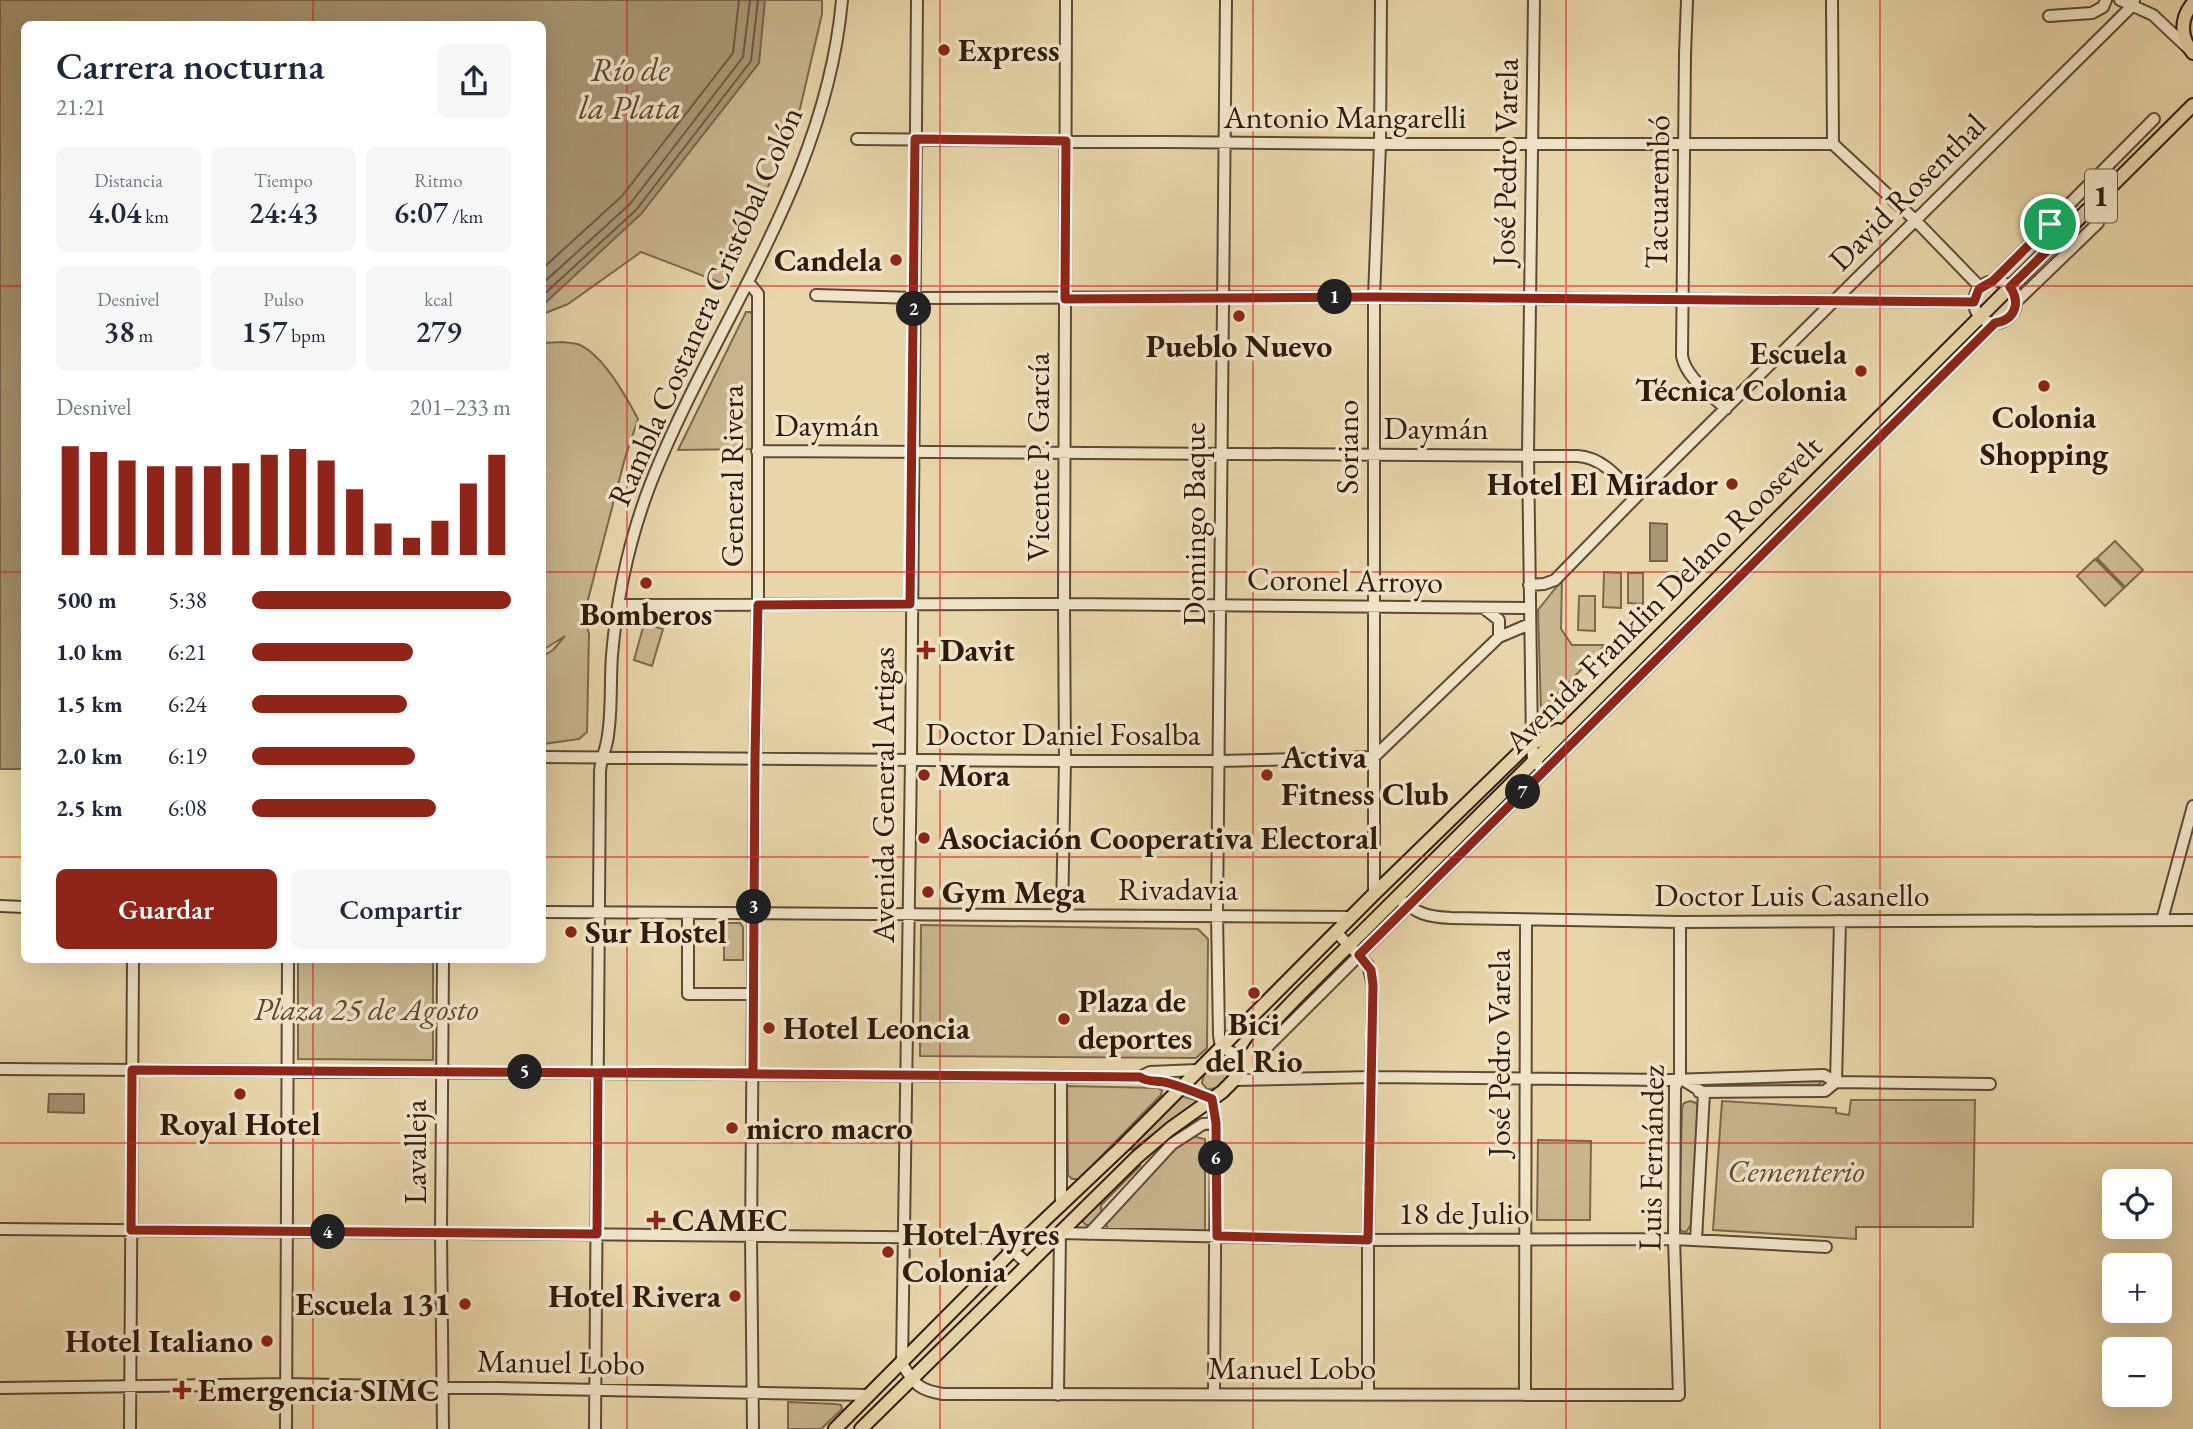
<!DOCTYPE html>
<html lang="es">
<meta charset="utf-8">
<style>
body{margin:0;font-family:"EB Garamond",serif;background:#f6f6f7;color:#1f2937;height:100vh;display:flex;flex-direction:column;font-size:26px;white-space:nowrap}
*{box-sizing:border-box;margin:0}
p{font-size:23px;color:#747a83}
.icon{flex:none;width:38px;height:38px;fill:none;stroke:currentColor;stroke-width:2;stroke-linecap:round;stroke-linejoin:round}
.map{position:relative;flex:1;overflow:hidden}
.details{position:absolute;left:21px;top:21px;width:525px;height:942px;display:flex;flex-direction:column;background:#fff;border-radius:10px;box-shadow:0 7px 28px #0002}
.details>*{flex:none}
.tools{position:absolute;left:2102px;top:1169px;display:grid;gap:14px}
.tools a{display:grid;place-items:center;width:70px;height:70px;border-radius:10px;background:#fff;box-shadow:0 7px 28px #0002;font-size:35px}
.pin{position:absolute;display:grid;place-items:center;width:60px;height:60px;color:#fff;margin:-30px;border:4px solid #fff;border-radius:50%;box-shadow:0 2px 7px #0007}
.km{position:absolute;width:35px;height:35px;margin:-18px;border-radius:50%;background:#222;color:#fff;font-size:19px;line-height:35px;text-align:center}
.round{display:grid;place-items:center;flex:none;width:74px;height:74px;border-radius:10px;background:#f6f6f7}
.overview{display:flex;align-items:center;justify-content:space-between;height:119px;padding:0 35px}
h1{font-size:38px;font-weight:600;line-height:52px}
.metrics{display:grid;grid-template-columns:repeat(3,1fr);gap:10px;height:119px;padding:7px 35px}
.metrics div{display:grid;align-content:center;border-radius:10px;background:#f6f6f7;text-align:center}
.metrics b{font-size:30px;font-weight:600}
.metrics small{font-size:19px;font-weight:400}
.metrics p{font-size:19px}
.chart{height:196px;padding:14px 35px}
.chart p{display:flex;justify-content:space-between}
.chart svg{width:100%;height:126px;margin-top:7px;stroke:#8f2418;stroke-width:6}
.action{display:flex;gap:14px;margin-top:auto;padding:14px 35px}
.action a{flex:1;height:80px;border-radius:10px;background:#8f2418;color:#fff;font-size:28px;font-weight:600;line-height:80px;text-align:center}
.action a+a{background:#f6f6f7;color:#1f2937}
ul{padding:0 35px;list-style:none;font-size:23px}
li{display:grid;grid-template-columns:112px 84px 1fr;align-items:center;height:52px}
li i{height:18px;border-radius:9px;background:#8f2418}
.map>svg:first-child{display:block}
</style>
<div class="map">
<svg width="2193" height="1429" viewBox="0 0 2193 1429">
<rect width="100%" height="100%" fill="#e8d6aa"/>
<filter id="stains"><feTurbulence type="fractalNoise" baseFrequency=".00286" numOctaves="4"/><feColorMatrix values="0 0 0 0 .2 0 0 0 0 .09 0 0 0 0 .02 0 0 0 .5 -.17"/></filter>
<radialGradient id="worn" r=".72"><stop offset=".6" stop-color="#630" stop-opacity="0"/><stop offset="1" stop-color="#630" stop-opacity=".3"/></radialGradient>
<path fill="#c9b68f" stroke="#7c684e" stroke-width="2" d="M581 0H822V14L799 113 727 285 641 252 568 304 543 314V47Z
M746 312H750L753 315 752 449 678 450Z
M563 342C568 343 575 343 580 345 604 356 626 396 638 419L625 458 584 615 589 634 587 732 579 739 543 744V656L553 650 565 636 543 650V343Z
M2115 541 2143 570 2125 587 2097 558Z
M2095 559 2124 588 2105 606 2077 576Z
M1604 572 1621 573V608L1603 607Z
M1628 573H1643V604L1628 603Z
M1562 580 1561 629 1572 645H1605L1541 711 1538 610Z
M1579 596H1595V631L1578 630Z
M644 624 663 629 652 666 634 660Z
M724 923H740L743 927V960H724Z
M921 925 1198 929 1208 939 1207 1048 1196 1058 920 1056Z
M298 959H433V1060L298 1059Z
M1223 1062 1230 1069C1228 1080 1220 1090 1207 1089L1202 1083C1203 1072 1212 1064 1223 1062Z
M1818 1080 1821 1082 1818 1085 1714 1087 1711 1085 1712 1083Z
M1067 1086 1158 1088 1162 1091 1161 1095 1079 1179H1072L1068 1175Z
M1181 1096 1195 1100V1103L1132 1150 1128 1147Z
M1851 1100H1975L1973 1227H1856V1239L1713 1230 1722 1101 1836 1108V1113L1849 1115Z
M1690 1101 1696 1103 1699 1109 1691 1225 1686 1232 1681 1231 1679 1225 1682 1108 1684 1103Z
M1191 1136 1205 1139V1231L1108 1229 1104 1221 1176 1147Z
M1538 1140 1591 1141 1590 1220H1537Z
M1137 1164 1140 1166 1101 1205V1214L1091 1225H1086L1081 1220Z
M788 1402 835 1404 841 1405 842 1409 821 1429H788Z"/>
<path fill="#a99675" stroke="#78644b" stroke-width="2" d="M0 0H765L759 63 641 214 543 305 542 24H24V769H0Z
M1650 523 1667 524V561H1650Z
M49 1094H84V1113L48 1112Z"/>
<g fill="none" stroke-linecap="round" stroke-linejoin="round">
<path stroke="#6c5841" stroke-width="2" d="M542 269 622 196 733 53 739 0
M542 284 630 204 743 57 750 0
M542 296 636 210 751 61 758 0"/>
<g stroke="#5d4934" stroke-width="14">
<path id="minor" d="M917 0 911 760 902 1364C915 1384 918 1390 943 1394L1679 1395 1674 1239 1675 1087 1680 1078V922
M1226 0 1217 915 1219 1035 1221 1047 1233 1053 1243 1066 1282 1079
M1534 0 1528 454 1532 744 1533 760 1538 765
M1687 0 1685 55 1682 356C1686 378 1711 394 1726 409
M1832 0 1833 144 1916 221 1980 287
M2120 0 2153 15 2188 48
M2049 16 2092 13 2103 7 2106 0
M857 139 1380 144H1833
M1974 302a21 21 0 1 1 42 0a21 21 0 1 1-42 0Z
M1993 281 2154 119
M749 283 758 294V605L755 759 751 1236 753 1429
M816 295 914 298 1374 297 1974 302
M2016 302 2098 223 2099 218 2090 208
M757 451 1578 456C1604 458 1619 479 1636 497
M1529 585 1544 584 1555 580 1636 497 2133 5 2134 0
M618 605 1064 604 1529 608
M1486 610 1499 620V637
M542 757 1065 761H1219L1374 757 1499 637 1530 624
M1374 894V297L1380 144 1381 0
M1397 897C1416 913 1426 917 1451 918L1680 922 2193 920
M0 906 24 907
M542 912 1351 917
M688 913V994H753
M1062 915 1065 761 1064 604 1066 0
M2162 920 2193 806
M1336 932 1368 965 1373 985 1368 1240V1395
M1248 1066 1995 323
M0 1069 1140 1077 1150 1072 1198 1070
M1061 1076V1206
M1140 1077C1148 1083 1157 1080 1167 1083 1183 1087 1197 1093 1211 1099L1216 1123 1214 1393
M1680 1078 1704 1093 1696 1240
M1234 1080 1372 1077 1670 1080 1824 1075 1836 1082 1990 1084
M1836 1082 1840 921
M1699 1092 1825 1091 1836 1082
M0 1229 994 1238 1002 1241 1029 1265
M1060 1233 1368 1240 1674 1239 1826 1247
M1089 1234 1172 1144 1203 1124 1216 1123
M0 1388 286 1384 869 1395
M1058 1395 1060 1233
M1525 1395C1524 1237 1527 1079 1526 920
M130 1429 133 959
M286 1429 288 959
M443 1429 441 1233 443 959
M595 1429 600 771C601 758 607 747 608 735 612 709 610 682 612 655 617 596 630 536 652 480 717 318 826 180 842 0"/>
</g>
<g stroke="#2f1a0d" stroke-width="16">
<path id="major" d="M2193 3C2180 19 2180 37 2193 53
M835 1429 1013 1250 1124 1145 1374 894 1524 748 1558 730
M861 1429 1137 1157 1170 1129 1222 1092 1234 1080 1272 1023 1299 995 2193 105"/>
</g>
<use href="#minor" stroke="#f0e4c8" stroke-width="10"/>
<use href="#major" stroke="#e8d6aa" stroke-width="12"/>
</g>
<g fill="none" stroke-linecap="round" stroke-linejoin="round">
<g stroke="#fff" stroke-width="14">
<path id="route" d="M2050 224 1993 281 1979 289 1974 302 1374 297 1065 299 1066 141 915 139 910 604 758 605 755 759 753 1073C701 1073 650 1072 598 1073L597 1234 131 1230 132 1070C468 1070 804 1075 1140 1077 1148 1083 1157 1080 1168 1083 1183 1087 1197 1093 1212 1099L1216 1123 1217 1236 1368 1240 1373 985 1371 970 1359 955 1995 323C2015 320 2021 303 2010 287L2062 236 2050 224"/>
</g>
<use href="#route" stroke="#8f2418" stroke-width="9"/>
</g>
<path fill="none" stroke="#d62828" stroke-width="2" stroke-opacity="0.55" d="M313 0V24M627 0V1429M940 0V1429M1253 0V1429M1566 0V1429M1880 0V1429M0 286H24M542 286H2193M0 572H24M542 572H2193M0 857H24M542 857H2193M313 959V1429M0 1143H2193"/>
<g fill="#8f2418" stroke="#f0e4c8" stroke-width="2.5">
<circle cx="944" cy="50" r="7"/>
<circle cx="896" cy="260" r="7"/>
<circle cx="1239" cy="316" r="7"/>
<circle cx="1861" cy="371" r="7"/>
<circle cx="2044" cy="386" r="7"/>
<circle cx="1732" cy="484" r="7"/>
<circle cx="646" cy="583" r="7"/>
<path d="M922.5 639.5h7v7h7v7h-7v7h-7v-7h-7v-7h7z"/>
<circle cx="924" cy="775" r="7"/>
<circle cx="1267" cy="775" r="7"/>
<circle cx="924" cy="838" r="7"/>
<circle cx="928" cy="892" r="7"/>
<circle cx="571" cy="932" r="7"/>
<circle cx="1254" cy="993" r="7"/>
<circle cx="1064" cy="1019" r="7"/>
<circle cx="769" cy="1028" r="7"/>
<circle cx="240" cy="1094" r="7"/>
<circle cx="732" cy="1128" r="7"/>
<path d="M652.5 1209.5h7v7h7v7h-7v7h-7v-7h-7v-7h7z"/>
<circle cx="888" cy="1252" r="7"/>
<circle cx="735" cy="1296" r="7"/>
<circle cx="465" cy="1304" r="7"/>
<circle cx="267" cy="1341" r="7"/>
<path d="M178.5 1379.5h7v7h7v7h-7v7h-7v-7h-7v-7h7z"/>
</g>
<g text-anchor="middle" stroke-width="7" stroke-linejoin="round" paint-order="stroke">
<rect fill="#f0e4c8" stroke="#695745" stroke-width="2" x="2085" y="169.5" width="32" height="53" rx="5"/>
<g font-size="30" font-weight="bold" fill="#2f1a0d">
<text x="2101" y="206">1</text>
</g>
<g font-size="32" font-weight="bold" fill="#2f1a0d" stroke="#f0e4c8" text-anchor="start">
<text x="958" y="61">Express</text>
<text x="882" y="271" text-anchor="end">Candela</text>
<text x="1239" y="357" text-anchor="middle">Pueblo Nuevo</text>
<text x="1847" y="364" text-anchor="end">Escuela<tspan x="1847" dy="37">Técnica Colonia</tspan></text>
<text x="2044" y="428" text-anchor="middle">Colonia<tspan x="2044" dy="37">Shopping</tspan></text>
<text x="1718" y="495" text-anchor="end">Hotel El Mirador</text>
<text x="646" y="625" text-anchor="middle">Bomberos</text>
<text x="940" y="661">Davit</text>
<text x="1281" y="768">Activa<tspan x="1281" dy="37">Fitness Club</tspan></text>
<text x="938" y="786">Mora</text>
<text x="938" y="849">Asociación Cooperativa Electoral</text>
<text x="942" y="903">Gym Mega</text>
<text x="585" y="943">Sur Hostel</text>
<text x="1078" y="1012">Plaza de<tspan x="1078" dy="37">deportes</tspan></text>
<text x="1254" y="1035" text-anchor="middle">Bici<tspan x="1254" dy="37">del Rio</tspan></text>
<text x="783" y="1039">Hotel Leoncia</text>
<text x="240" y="1135" text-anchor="middle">Royal Hotel</text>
<text x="746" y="1139">micro macro</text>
<text x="672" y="1231">CAMEC</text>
<text x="902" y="1245">Hotel Ayres<tspan x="902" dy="37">Colonia</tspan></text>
<text x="721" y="1307" text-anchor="end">Hotel Rivera</text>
<text x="451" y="1315" text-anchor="end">Escuela 131</text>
<text x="253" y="1352" text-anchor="end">Hotel Italiano</text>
<text x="198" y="1401">Emergencia SIMC</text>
</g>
<g font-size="32" fill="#2f1a0d" stroke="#f0e4c8">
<text x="1345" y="128">Antonio Mangarelli</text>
<text transform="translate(1505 162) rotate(-89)" y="11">José Pedro Varela</text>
<text transform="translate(1657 192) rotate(-89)" y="11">Tacuarembó</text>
<text transform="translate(1907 192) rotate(-45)" y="11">David Rosenthal</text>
<text transform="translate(705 306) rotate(-66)" y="11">Rambla Costanera Cristóbal Colón</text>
<text x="827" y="436">Daymán</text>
<text x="1436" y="439">Daymán</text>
<text transform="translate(1347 447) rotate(-90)" y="11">Soriano</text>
<text transform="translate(1038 457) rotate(-90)" y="11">Vicente P. García</text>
<text transform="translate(732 476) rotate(-90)" y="11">General Rivera</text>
<text transform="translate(1194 524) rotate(-90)" y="11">Domingo Baque</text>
<text transform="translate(1345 580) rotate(1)" y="11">Coronel Arroyo</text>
<text transform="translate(1663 594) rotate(-45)" y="11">Avenida Franklin Delano Roosevelt</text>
<text x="1063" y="745">Doctor Daniel Fosalba</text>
<text transform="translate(883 795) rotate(-90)" y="11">Avenida General Artigas</text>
<text x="1178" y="900">Rivadavia</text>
<text x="1792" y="906">Doctor Luis Casanello</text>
<text transform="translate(1499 1053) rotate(-90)" y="11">José Pedro Varela</text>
<text transform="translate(415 1152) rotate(-90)" y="11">Lavalleja</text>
<text transform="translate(1651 1158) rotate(-89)" y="11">Luis Fernández</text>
<text x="1464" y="1224">18 de Julio</text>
<text transform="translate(561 1362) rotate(1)" y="11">Manuel Lobo</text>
<text x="1292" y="1379">Manuel Lobo</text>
</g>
<g font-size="32" font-style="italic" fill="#5d4934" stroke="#f0e4c8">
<text x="366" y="1020">Plaza 25 de Agosto</text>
<text x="1796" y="1182">Cementerio</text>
</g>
<g font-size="33" font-style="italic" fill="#5a4531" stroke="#f0e4c8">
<text x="630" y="81">Río de<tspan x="630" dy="38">la Plata</tspan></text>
</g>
</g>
<rect width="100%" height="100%" filter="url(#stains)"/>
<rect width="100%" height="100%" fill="url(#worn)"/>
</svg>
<div class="tools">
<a><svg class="icon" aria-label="locate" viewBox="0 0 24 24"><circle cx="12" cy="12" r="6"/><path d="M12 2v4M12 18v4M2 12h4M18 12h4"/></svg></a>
<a>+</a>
<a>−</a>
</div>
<div class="pin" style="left:2050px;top:224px;background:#1e9e55"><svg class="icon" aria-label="arrive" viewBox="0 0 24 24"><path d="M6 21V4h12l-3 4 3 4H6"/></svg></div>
<b class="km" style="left:1335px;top:297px">1</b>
<b class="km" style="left:914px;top:309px">2</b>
<b class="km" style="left:754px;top:907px">3</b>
<b class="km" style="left:328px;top:1232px">4</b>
<b class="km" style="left:525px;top:1072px">5</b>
<b class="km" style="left:1216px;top:1158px">6</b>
<b class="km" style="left:1523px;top:792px">7</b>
<section class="details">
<div class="overview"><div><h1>Carrera nocturna</h1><p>21:21</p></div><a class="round"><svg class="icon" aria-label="share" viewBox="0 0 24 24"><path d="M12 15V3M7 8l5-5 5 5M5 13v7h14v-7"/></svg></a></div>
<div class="metrics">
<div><p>Distancia</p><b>4.04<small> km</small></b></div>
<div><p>Tiempo</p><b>24:43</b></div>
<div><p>Ritmo</p><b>6:07<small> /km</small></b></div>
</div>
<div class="metrics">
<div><p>Desnivel</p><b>38<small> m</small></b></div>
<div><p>Pulso</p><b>157<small> bpm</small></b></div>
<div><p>kcal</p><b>279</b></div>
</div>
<div class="chart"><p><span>Desnivel</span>201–233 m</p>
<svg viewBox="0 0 160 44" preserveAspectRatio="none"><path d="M5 44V6M15 44V8M25 44V11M35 44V13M45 44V13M55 44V13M65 44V12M75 44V9M85 44V7M95 44V11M105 44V21M115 44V33M125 44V38M135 44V32M145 44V19M155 44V9"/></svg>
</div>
<ul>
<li><b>500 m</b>5:38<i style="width:100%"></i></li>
<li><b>1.0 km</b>6:21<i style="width:62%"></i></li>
<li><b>1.5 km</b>6:24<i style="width:60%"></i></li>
<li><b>2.0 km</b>6:19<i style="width:63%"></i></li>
<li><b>2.5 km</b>6:08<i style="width:71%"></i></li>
</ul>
<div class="action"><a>Guardar</a><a>Compartir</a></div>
</section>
</div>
